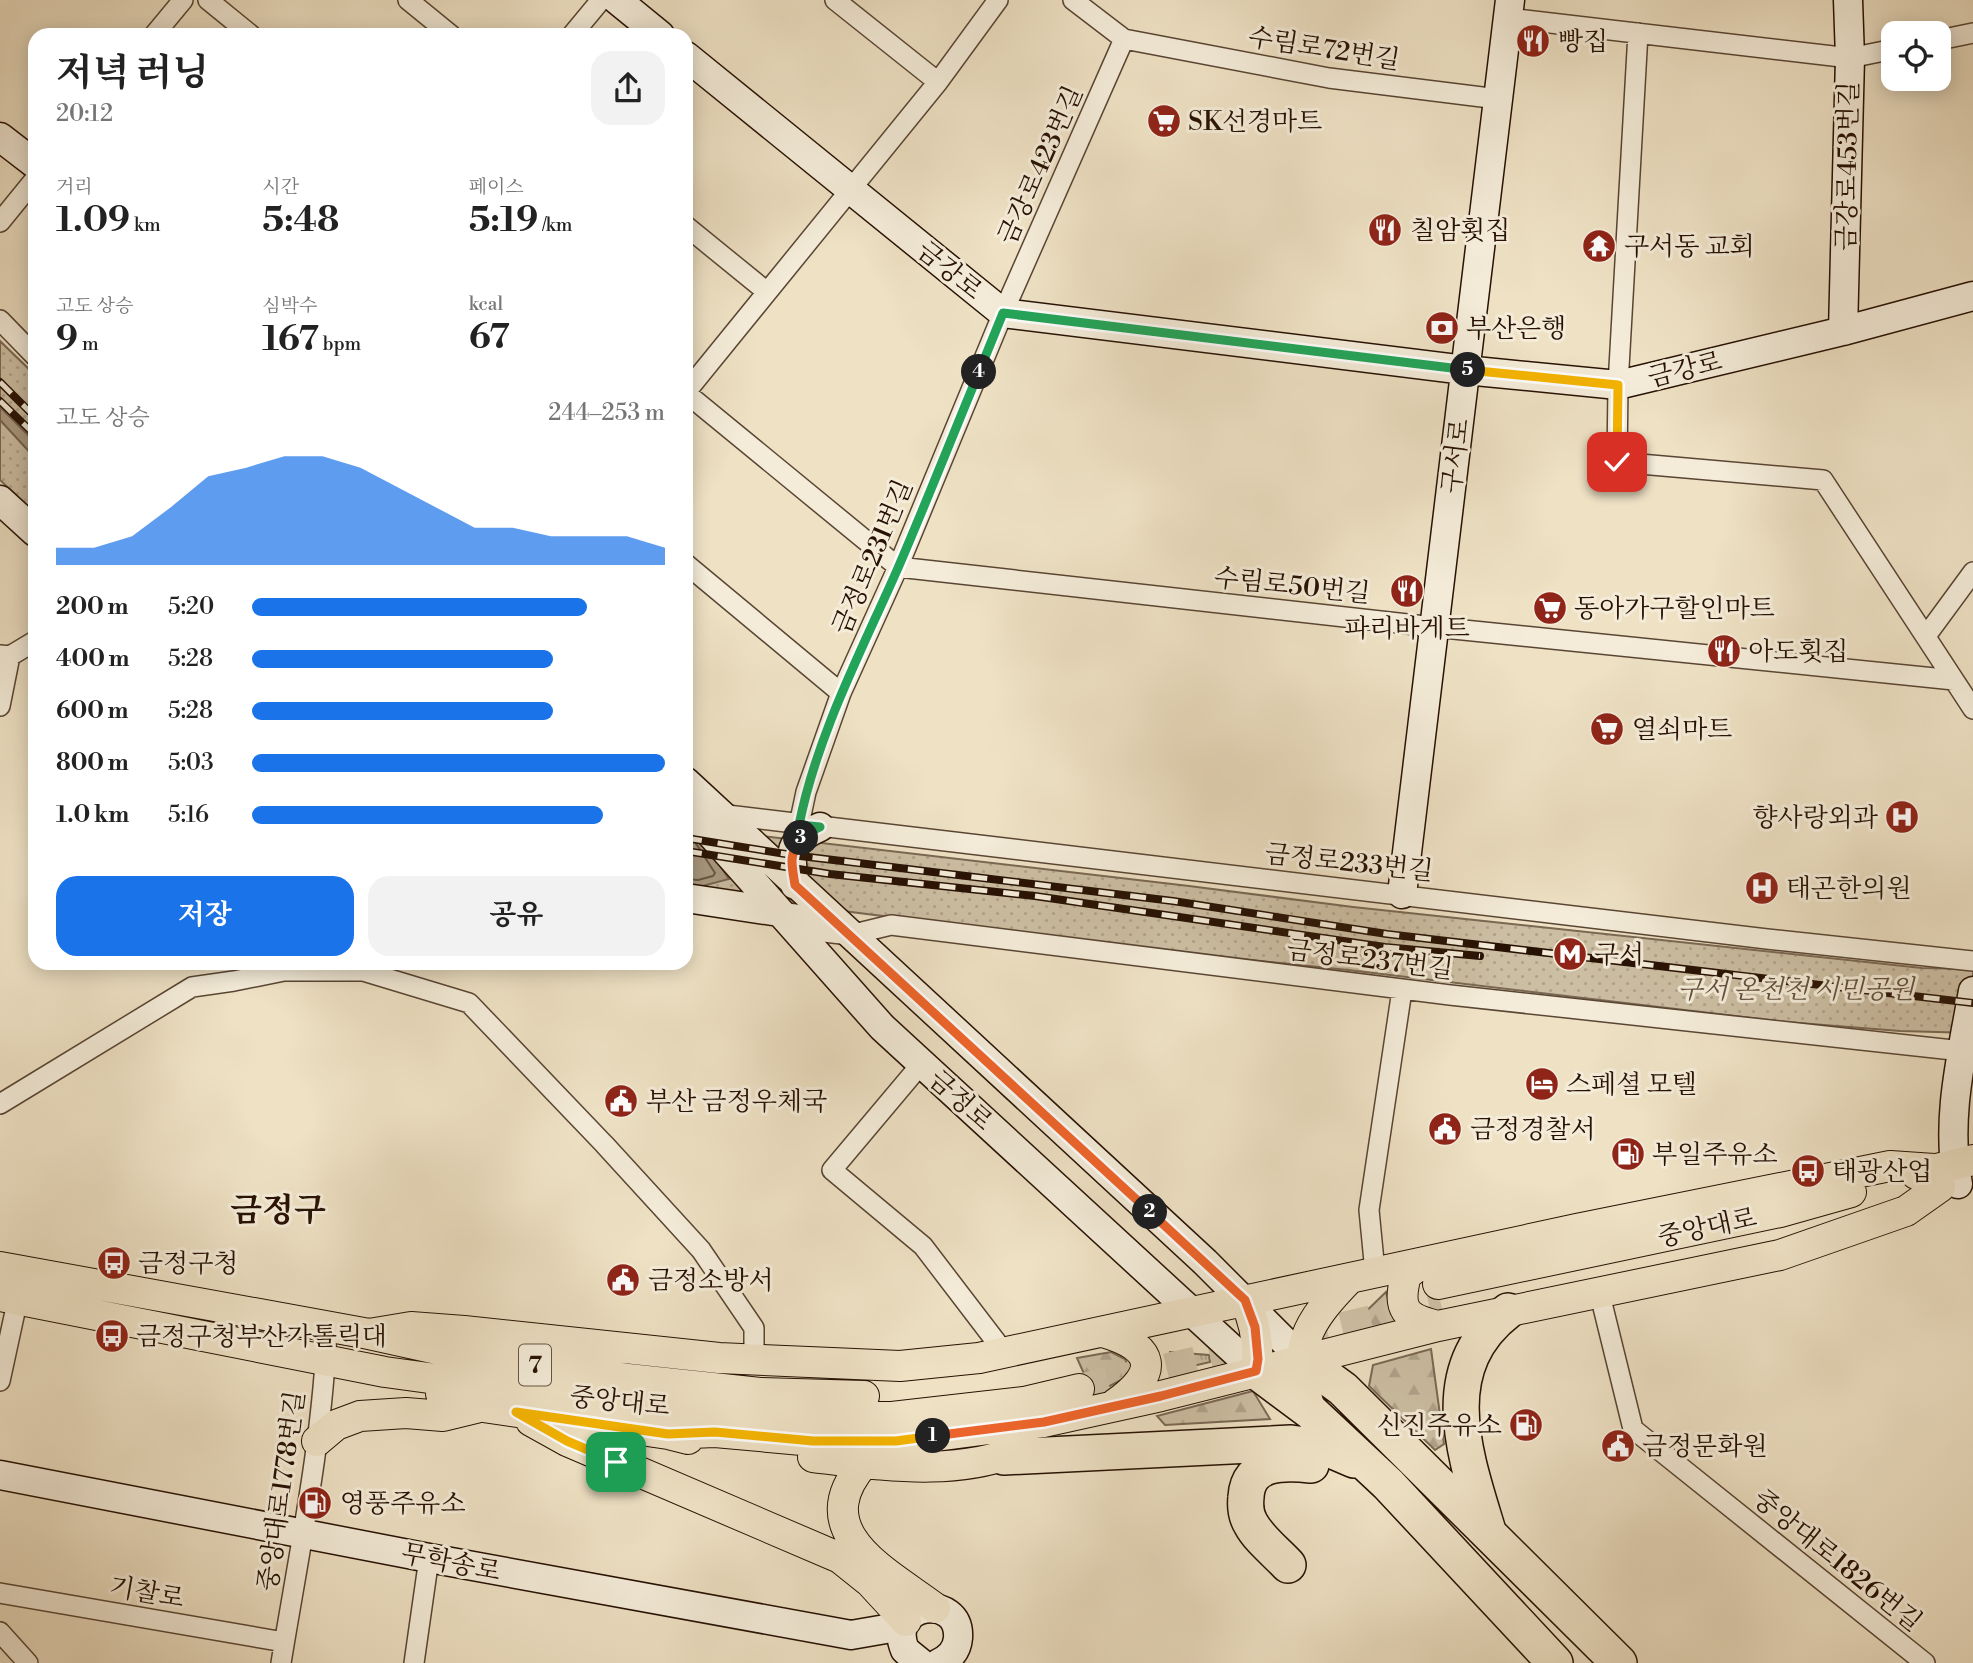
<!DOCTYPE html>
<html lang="ko">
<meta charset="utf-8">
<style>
body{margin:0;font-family:"Libre Bodoni","Noto Serif KR",serif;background:#f2f2f2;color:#222;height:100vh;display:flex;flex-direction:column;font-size:26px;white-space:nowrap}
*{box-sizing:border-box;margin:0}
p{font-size:23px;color:#767676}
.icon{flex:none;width:38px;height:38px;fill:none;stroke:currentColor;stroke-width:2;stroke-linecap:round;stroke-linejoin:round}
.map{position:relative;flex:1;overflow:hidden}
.side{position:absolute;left:28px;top:28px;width:665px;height:942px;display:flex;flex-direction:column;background:#fff;border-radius:21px;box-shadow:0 4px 18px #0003}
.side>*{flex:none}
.buttons{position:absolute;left:1881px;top:21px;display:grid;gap:14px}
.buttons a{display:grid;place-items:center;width:70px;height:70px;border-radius:14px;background:#fff;box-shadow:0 4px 18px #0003;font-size:35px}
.pin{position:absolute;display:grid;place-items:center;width:60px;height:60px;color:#fff;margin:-30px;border-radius:14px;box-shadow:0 4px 10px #0006}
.km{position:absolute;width:35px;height:35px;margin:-18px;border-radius:50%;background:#222;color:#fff;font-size:19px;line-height:35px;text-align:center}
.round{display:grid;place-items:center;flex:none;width:74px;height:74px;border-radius:21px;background:#f2f2f2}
.headline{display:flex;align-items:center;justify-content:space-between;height:119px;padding:0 28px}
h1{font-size:38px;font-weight:700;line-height:52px}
.metrics{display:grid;grid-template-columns:repeat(3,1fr);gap:10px;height:119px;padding:7px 28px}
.metrics div{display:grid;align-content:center}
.metrics b{font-size:35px;font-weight:700}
.metrics small{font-size:19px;font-weight:400}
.metrics p{font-size:19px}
.chart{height:196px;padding:14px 28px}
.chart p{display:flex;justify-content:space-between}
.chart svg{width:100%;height:126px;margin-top:7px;fill:#1a73e8;opacity:.7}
.action{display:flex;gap:14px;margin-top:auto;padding:14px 28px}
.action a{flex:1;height:80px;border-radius:21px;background:#1a73e8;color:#fff;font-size:28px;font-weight:700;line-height:80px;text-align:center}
.action a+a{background:#f2f2f2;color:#222}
ul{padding:0 28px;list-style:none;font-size:23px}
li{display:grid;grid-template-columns:112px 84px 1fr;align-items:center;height:52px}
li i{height:18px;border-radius:9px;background:#1a73e8}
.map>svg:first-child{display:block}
</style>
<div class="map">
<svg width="1973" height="1663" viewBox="0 0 1973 1663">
<defs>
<pattern id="grass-tufts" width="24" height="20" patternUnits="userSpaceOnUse" patternTransform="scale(1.75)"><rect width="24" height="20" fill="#ccbea3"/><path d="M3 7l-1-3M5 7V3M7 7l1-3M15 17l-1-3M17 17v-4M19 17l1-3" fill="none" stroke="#afa28b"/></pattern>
<pattern id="forest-firs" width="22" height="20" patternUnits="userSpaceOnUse" patternTransform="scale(1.75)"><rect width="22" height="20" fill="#ccbea3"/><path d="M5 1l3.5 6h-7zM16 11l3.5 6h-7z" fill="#afa28b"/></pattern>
<pattern id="park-dots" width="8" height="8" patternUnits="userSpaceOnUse" patternTransform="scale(1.75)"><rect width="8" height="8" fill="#ccbea3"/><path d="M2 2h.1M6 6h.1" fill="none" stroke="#afa28b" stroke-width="1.8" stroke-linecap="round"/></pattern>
</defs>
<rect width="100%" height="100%" fill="#eee1c4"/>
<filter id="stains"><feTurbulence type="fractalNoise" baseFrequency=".00286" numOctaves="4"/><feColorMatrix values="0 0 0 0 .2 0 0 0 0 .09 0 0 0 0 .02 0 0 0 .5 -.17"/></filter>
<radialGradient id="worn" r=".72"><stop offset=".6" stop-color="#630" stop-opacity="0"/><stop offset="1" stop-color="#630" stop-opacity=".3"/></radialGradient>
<path fill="url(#grass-tufts)" stroke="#7a6853" stroke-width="2" d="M1170 1352 1209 1355 1210 1362 1172 1371Z"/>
<path fill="url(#forest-firs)" stroke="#7a6853" stroke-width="2" d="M1386 1292 1395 1324 1356 1333 1352 1325Z
M1431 1349 1444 1444 1435 1450 1369 1386 1373 1365Z
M1111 1352 1125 1359 1130 1370 1123 1379 1089 1397V1385L1077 1358Z
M1253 1391 1270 1419 1165 1425 1157 1416Z"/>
<path fill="url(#park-dots)" stroke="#7a6853" stroke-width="2" d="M0 341 35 375V513L0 480Z
M686 827 1189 886 1353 907 1922 968 1973 969V1033L1900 1031 1786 1022 1348 970 1151 950 686 891Z"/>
<path fill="#aa9a82" stroke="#76634f" stroke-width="2" d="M0 407 35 442V458L0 420Z
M697 833 729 879 699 887 686 885V834Z"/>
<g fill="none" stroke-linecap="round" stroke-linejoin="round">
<path stroke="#685642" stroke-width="2" d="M686 840 695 842 715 873 713 876 698 880 686 879"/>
<path stroke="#d0c2a7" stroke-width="30" stroke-dasharray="30 15" stroke-linecap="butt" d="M1079 1389 1441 1304"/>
<g stroke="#594533" stroke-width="22">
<path id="street" d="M208 0 251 35
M408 0 451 35
M835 0 938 82
M1073 0 1124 39 1329 78 1498 99
M1508 18 1850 58 1894 49
M1638 33 1618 385 1617 462 1823 480 1973 709
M154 35 183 0
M572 35 601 0
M1939 40 1973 33
M0 222 35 179
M686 226 767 292
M0 320 35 356
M686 392 938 82 998 0
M686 393 898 567 1434 627 1954 680
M686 564 841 693
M1926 636 1973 572
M0 655 10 656 35 641
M0 706 10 656
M719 814 1767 939 1973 961
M799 825 806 792 841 693 898 567 1003 313 1124 39
M779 912 803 915 824 932 850 935 891 925 1450 995 1962 1051
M922 1063 832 1170 923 1246 1004 1352
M0 1104 192 987 234 981 284 971H363L469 1003 604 1144 701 1250 754 1328V1359
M1375 1272 1369 1210 1402 990
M1599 1291 1633 1429 1925 1663
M0 1381 18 1298
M0 1593 284 1642
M0 1632 28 1663
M281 1663C299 1552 323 1439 327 1327
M414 1663 429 1558"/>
</g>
<g stroke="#271103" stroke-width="31">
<path id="secondary" d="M617 0 660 35
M686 56 1003 313 1465 370 1618 385 1843 331 1973 296
M0 137 35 164
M1843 331 1850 58 1848 0
M0 500 35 532
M686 782 1205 1262 1302 1359
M686 810 701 823 882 1027 1256 1371
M795 885C789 853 788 841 820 827
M1402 894 1510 0
M686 898 779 912
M1958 1184C1945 1121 1962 1054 1973 991
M0 1475 429 1558 851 1635 903 1626
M921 1663 905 1650C885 1602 961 1592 958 1638 957 1650 950 1658 939 1663"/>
</g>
<g stroke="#271103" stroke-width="32">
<path id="primary" d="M1916 1174 1973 1160
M1422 1263 1406 1275C1397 1310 1405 1318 1438 1326
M0 1267 369 1334 442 1350 628 1379 760 1393 864 1396
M1438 1284 1780 1212 1851 1192
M0 1296 385 1372 480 1385 765 1415 892 1417 1024 1402 1079 1389
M1245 1300C1255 1323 1260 1346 1256 1371
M1103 1332C1156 1347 1160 1373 1115 1404
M369 1334 411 1327 464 1331 719 1358 832 1363 900 1366 979 1358 1577 1229 1890 1166 1934 1169
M441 1394 483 1407 668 1434 688 1439
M1311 1412C1290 1349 1306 1323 1350 1278
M531 1421 567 1441 840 1558 870 1582 906 1621
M668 1434 715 1432 813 1441H896L1043 1422 1161 1396 1438 1326 1780 1255 1906 1211 1940 1187
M317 1441 336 1425 360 1416 406 1413 443 1416 476 1408
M813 1457C883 1465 959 1478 1026 1447
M864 1463C804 1532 886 1571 935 1608"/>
</g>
<g stroke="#271103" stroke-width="38">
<path id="highway" d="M1302 1359 1343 1389 1619 1663
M1256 1371 1311 1412 1388 1484 1555 1663
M1004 1457 1291 1443 1326 1448 1354 1460
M1488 1531C1465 1455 1433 1369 1508 1311
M1288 1565C1276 1552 1259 1539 1251 1524 1246 1516 1245 1506 1246 1497 1248 1461 1284 1462 1311 1465"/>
</g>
<use href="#street" stroke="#f4ecd9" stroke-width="19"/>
<use href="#secondary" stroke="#f4ecd9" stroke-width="28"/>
<use href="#primary" stroke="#eee1c4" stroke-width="30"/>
<use href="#highway" stroke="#eee1c4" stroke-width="35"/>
<g stroke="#271103" stroke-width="8">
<path id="rail" d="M0 382 35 417
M0 401 35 435
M686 838 792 855 1173 901 1387 934 1973 1003
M686 851 830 874 1035 896 1385 947 1480 956"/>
</g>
<use href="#rail" stroke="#f4ecd9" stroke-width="5" stroke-dasharray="16" stroke-linecap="butt"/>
</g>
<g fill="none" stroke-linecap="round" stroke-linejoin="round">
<g stroke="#fff" stroke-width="14">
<path id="split-1" d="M616 1462 567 1441 516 1412 668 1434 715 1432 813 1441H896L933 1436"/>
</g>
<g stroke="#fff" stroke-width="14">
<path id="split-2" d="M933 1436 1044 1422 1161 1396 1256 1371 1258 1359 1255 1327 1245 1300 1150 1212"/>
</g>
<g stroke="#fff" stroke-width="14">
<path id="split-3" d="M801 838C788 855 792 866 795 885L1150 1212"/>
</g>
<g stroke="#fff" stroke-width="14">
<path id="split-4" d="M801 838 803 835 820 827 799 825C817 735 861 652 898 568 926 503 952 437 979 372"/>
</g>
<g stroke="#fff" stroke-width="14">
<path id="split-5" d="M979 372 1003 313 1468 370"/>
</g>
<g stroke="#fff" stroke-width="14">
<path id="split-6" d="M1468 370 1618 385 1617 462"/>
</g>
<use href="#split-1" stroke="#f5b400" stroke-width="9"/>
<use href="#split-2" stroke="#f0652b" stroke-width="9"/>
<use href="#split-3" stroke="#f0652b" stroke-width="9"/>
<use href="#split-4" stroke="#22a559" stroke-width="9"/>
<use href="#split-5" stroke="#22a559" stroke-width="9"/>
<use href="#split-6" stroke="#f5b400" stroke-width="9"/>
</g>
<defs>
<g id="restaurant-disc" transform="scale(1.75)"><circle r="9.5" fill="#8f2418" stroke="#f4ecd9"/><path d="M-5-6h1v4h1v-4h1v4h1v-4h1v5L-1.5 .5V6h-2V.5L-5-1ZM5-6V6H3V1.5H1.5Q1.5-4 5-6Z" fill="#fff"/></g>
<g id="supermarket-disc" transform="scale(1.75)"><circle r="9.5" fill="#8f2418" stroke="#f4ecd9"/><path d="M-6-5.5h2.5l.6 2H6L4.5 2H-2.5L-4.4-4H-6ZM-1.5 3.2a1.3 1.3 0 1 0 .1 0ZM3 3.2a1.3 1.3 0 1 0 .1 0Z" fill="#fff"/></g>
<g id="temple-disc" transform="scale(1.75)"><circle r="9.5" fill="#8f2418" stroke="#f4ecd9"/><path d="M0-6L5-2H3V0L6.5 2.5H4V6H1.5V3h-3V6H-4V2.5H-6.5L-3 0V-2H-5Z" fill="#fff"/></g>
<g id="bank-disc" transform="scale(1.75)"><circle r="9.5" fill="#8f2418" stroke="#f4ecd9"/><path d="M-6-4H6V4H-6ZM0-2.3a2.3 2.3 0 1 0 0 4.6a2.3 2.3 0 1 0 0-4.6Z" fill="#fff"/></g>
<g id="hospital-disc" transform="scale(1.75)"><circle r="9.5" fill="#8f2418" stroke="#f4ecd9"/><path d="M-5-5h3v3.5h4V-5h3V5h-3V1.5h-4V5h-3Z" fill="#fff"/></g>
<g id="metro-disc" transform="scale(1.75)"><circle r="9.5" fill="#8f2418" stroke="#f4ecd9"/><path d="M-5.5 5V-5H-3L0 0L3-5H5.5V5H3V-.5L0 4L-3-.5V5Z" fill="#fff"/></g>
<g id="hotel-disc" transform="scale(1.75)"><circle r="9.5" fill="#8f2418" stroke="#f4ecd9"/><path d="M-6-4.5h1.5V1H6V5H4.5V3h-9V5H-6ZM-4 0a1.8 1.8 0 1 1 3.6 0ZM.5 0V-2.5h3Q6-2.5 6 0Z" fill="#fff"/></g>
<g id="civic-disc" transform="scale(1.75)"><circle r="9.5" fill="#8f2418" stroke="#f4ecd9"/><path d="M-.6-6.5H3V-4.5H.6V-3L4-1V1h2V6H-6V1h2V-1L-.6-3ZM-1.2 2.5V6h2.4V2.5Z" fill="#fff"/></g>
<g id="fuel-disc" transform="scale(1.75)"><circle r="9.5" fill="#8f2418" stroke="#f4ecd9"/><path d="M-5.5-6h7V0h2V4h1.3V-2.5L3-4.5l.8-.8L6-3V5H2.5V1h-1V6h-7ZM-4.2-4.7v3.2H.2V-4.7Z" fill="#fff"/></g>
<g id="bus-disc" transform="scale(1.75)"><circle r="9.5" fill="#8f2418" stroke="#f4ecd9"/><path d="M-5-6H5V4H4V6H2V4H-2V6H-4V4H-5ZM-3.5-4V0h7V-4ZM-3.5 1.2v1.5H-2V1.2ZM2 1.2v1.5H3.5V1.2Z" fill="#fff"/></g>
</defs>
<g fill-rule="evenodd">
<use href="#restaurant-disc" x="1533" y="41"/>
<use href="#supermarket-disc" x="1164" y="121"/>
<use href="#restaurant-disc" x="1385" y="230"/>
<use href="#temple-disc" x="1599" y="246"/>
<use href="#bank-disc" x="1442" y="328"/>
<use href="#restaurant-disc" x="1407" y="591"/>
<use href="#supermarket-disc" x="1550" y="608"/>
<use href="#restaurant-disc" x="1724" y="651"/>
<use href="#supermarket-disc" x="1607" y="729"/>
<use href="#hospital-disc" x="1902" y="817"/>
<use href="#hospital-disc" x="1762" y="888"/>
<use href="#metro-disc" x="1570" y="954"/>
<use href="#hotel-disc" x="1542" y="1084"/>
<use href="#civic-disc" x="621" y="1101"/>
<use href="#civic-disc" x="1445" y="1129"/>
<use href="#fuel-disc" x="1628" y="1154"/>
<use href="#bus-disc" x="1808" y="1171"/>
<use href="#bus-disc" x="114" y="1263"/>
<use href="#civic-disc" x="623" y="1280"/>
<use href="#bus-disc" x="112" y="1336"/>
<use href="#fuel-disc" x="1526" y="1425"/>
<use href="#civic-disc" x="1618" y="1446"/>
<use href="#fuel-disc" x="315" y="1503"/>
</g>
<g text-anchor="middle" stroke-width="6" stroke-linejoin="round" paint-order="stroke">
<rect fill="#f4ecd9" stroke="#645343" stroke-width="2" x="519" y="1344.5" width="32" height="41" rx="5"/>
<g font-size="24" font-weight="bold" fill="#271103">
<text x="535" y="1373">7</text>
</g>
<g font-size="26" fill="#271103" stroke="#f4ecd9" text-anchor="start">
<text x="1558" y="50">빵집</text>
<text x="1188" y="130">SK선경마트</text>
<text x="1410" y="239">칠암횟집</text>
<text x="1624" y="255">구서동 교회</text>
<text x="1466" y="337">부산은행</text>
<text x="1574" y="617">동아가구할인마트</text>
<text x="1407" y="637" text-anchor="middle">파리바게트</text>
<text x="1748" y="660">아도횟집</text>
<text x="1632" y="738">열쇠마트</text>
<text x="1878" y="826" text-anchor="end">향사랑외과</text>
<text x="1786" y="897">태곤한의원</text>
<text x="1594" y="963">구서</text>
<text x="1566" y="1093">스페셜 모텔</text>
<text x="646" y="1110">부산 금정우체국</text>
<text x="1470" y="1138">금정경찰서</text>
<text x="1652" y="1163">부일주유소</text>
<text x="1832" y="1180">태광산업</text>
<text x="138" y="1272">금정구청</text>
<text x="648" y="1289">금정소방서</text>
<text x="136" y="1345">금정구청부산가톨릭대</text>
<text x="1502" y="1434" text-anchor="end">신진주유소</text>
<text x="1642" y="1455">금정문화원</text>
<text x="340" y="1512">영풍주유소</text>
</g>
<g font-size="26" fill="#271103" stroke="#f4ecd9">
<text transform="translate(1324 48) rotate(9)" y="9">수림로72번길</text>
<text transform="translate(1040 165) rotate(-66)" y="9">금강로423번길</text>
<text transform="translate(1847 166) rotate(-89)" y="9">금강로453번길</text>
<text transform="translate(950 270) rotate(39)" y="9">금강로</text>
<text transform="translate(1685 369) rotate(-14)" y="9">금강로</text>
<text transform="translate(1455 456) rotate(-83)" y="9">구서로</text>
<text transform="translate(872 557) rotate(-67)" y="9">금정로231번길</text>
<text transform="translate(1292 585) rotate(6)" y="9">수림로50번길</text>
<text transform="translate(1349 862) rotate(6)" y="9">금정로233번길</text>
<text transform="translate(1370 959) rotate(7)" y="9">금정로237번길</text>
<text transform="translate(961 1100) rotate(42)" y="9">금정로</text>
<text transform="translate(1707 1227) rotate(-12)" y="9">중앙대로</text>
<text transform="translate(620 1401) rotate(6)" y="9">중앙대로</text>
<text transform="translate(281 1491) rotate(-82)" y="9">중앙대로1778번길</text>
<text transform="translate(1838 1560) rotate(39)" y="9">중앙대로1826번길</text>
<text transform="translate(451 1562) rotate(11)" y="9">무학송로</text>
<text transform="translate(147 1592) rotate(10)" y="9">기찰로</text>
</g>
<g font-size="26" font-style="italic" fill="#614e3b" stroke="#f4ecd9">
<text x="1796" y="998">구서 온천천 시민공원</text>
</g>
<g font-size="33" font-weight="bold" fill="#271103" stroke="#f4ecd9">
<text x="278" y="1221">금정구</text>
</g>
</g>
<rect width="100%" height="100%" filter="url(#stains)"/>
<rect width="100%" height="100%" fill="url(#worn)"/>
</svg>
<div class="buttons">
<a><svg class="icon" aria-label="locate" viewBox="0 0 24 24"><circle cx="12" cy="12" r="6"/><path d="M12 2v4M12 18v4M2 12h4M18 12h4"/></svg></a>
</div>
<div class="pin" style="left:616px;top:1462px;background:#1e9e55"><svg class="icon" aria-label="arrive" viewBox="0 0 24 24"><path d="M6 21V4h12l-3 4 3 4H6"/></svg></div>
<div class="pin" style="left:1617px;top:462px;background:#d93025"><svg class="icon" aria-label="check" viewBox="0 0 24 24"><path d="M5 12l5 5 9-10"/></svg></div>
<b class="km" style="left:933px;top:1436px">1</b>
<b class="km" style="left:1150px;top:1212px">2</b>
<b class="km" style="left:801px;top:838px">3</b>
<b class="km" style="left:979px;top:372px">4</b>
<b class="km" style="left:1468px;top:370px">5</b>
<section class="side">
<div class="headline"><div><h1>저녁 러닝</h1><p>20:12</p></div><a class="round"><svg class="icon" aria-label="share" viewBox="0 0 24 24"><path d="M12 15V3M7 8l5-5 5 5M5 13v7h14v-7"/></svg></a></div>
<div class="metrics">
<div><p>거리</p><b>1.09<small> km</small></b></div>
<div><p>시간</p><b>5:48</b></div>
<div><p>페이스</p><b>5:19<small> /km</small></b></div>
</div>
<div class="metrics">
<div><p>고도 상승</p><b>9<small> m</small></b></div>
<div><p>심박수</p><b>167<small> bpm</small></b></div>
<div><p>kcal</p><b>67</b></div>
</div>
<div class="chart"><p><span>고도 상승</span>244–253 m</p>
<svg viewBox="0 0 160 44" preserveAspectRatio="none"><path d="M0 44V38L10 38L20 34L30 24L40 13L50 10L60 6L70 6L80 10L90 17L100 24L110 31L120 31L130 34L140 34L150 34L160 38V44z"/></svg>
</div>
<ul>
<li><b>200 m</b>5:20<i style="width:81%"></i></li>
<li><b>400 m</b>5:28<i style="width:73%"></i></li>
<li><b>600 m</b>5:28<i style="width:73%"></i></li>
<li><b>800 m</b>5:03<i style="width:100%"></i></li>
<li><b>1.0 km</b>5:16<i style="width:85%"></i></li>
</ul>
<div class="action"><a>저장</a><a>공유</a></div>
</section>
</div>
